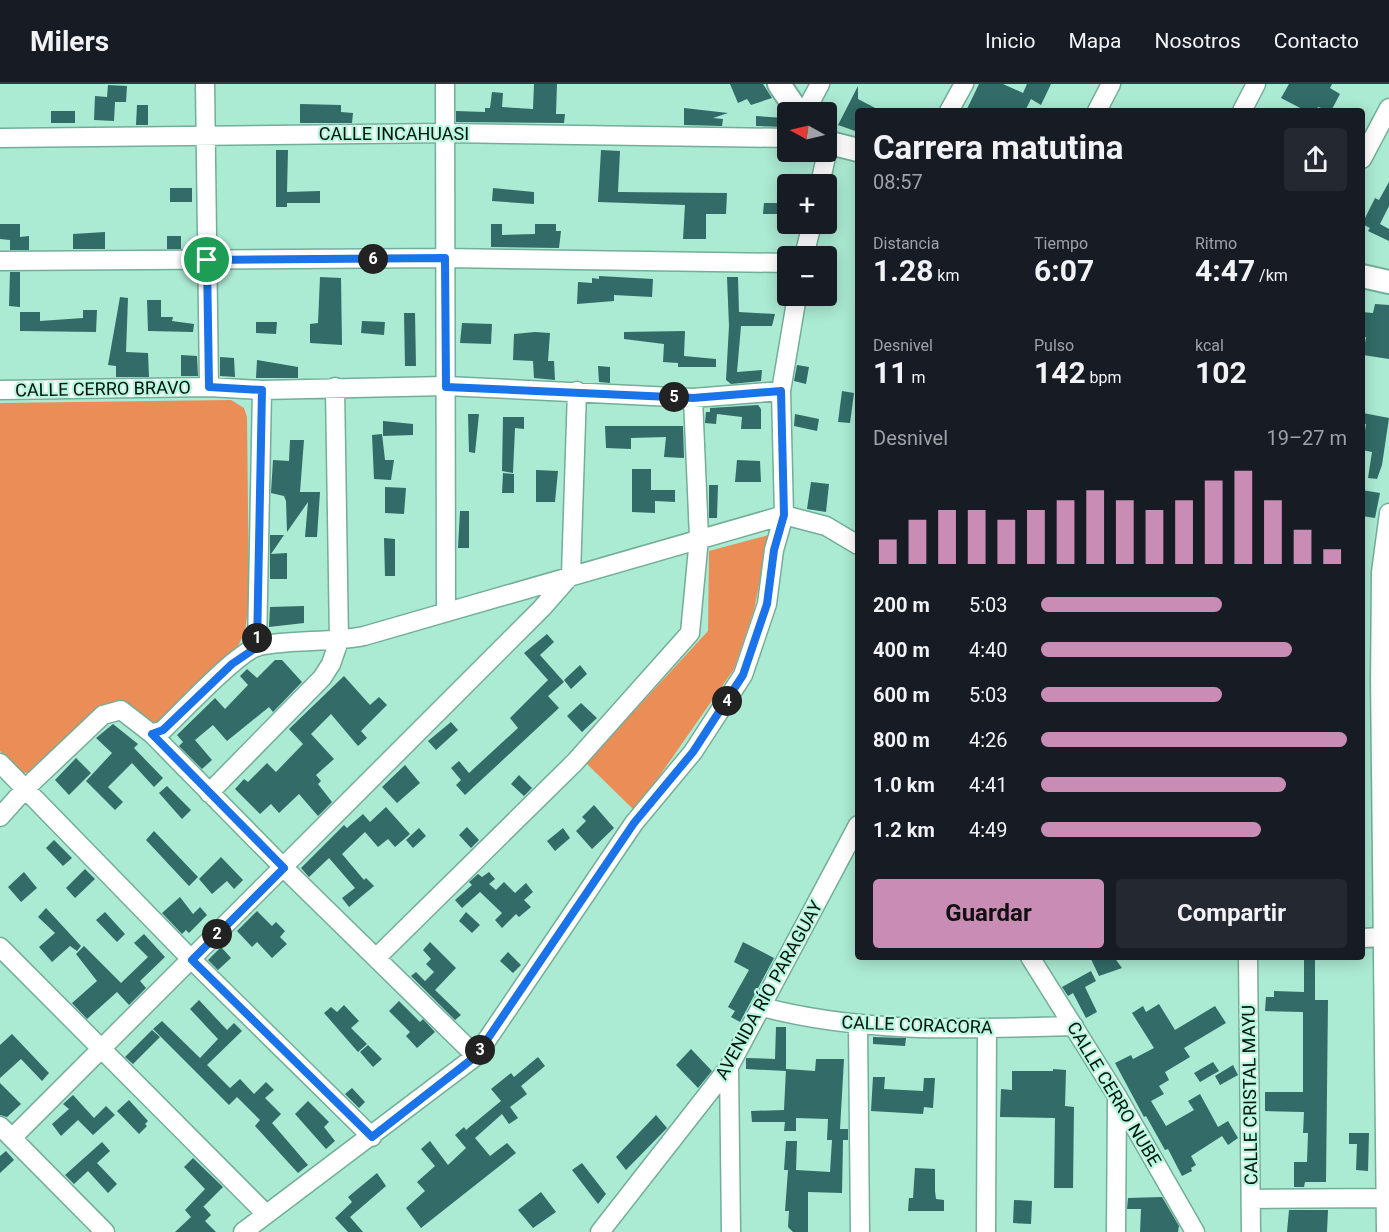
<!DOCTYPE html>
<html lang="es">
<meta charset="utf-8">
<style>
body{margin:0;font-family:Roboto,sans-serif;background:#242831;color:#f1f3f6;height:100vh;display:flex;flex-direction:column;font-size:22px;white-space:nowrap}
*{box-sizing:border-box;margin:0}
p{font-size:20px;color:#9ea1a6}
.icon{flex:none;width:33px;height:33px;fill:none;stroke:currentColor;stroke-width:2;stroke-linecap:round;stroke-linejoin:round}
.map{position:relative;flex:1;overflow:hidden}
.sheet{position:absolute;left:855px;top:24px;width:510px;height:852px;display:flex;flex-direction:column;background:#171b24;border-radius:6px;box-shadow:0 3px 15px #0003}
.sheet>*{flex:none}
.needle{width:39px;rotate:278deg}
.controls{position:absolute;left:777px;top:18px;display:grid;gap:12px}
.controls a{display:grid;place-items:center;width:60px;height:60px;border-radius:6px;background:#171b24;box-shadow:0 3px 15px #0003;font-size:30px}
.pin{position:absolute;display:grid;place-items:center;width:51px;height:51px;color:#fff;margin:-26px;border:3px solid #fff;border-radius:50%;box-shadow:0 2px 6px #0007}
.km{position:absolute;width:30px;height:30px;margin:-15px;border-radius:50%;background:#222;color:#fff;font-size:16px;line-height:30px;text-align:center}
.round{display:grid;place-items:center;flex:none;width:63px;height:63px;border-radius:6px;background:#242831}
.head{display:flex;align-items:center;justify-content:space-between;height:102px;padding:0 18px}
h1{font-size:33px;font-weight:700;line-height:45px}
.figures{display:grid;grid-template-columns:repeat(3,1fr);gap:9px;height:102px;padding:6px 18px}
.figures div{display:grid;align-content:center}
.figures b{font-size:30px;font-weight:700}
.figures small{font-size:16px;font-weight:400}
.figures p{font-size:16px}
.chart{height:168px;padding:12px 18px}
.chart p{display:flex;justify-content:space-between}
.chart svg{width:100%;height:108px;margin-top:6px;stroke:#c98db5;stroke-width:6}
.primary-button{display:flex;gap:12px;margin-top:auto;padding:12px 18px}
.primary-button a{flex:1;height:69px;border-radius:6px;background:#c98db5;color:#111;font-size:24px;font-weight:700;line-height:69px;text-align:center}
.primary-button a+a{background:#242831;color:#f1f3f6}
ul{padding:0 18px;list-style:none;font-size:20px}
li{display:grid;grid-template-columns:96px 72px 1fr;align-items:center;height:45px}
li i{height:15px;border-radius:8px;background:#c98db5}
header{display:flex;align-items:center;gap:36px;box-sizing:border-box;height:84px;padding:0 30px;background:#171b24;border-bottom:2px solid #363941}
header strong{font-size:28px}
nav{display:flex;gap:33px;margin-inline-start:auto;font-size:21px}
.map>svg:first-child{display:block}
</style>
<header>
<strong>Milers</strong>
<nav><a>Inicio</a><a>Mapa</a><a>Nosotros</a><a>Contacto</a></nav>
</header>
<div class="map">
<svg width="1389" height="1148" viewBox="0 0 1389 1148">
<rect width="100%" height="100%" fill="#abead3"/>
<path fill="#ea8d57" d="M231 316 244 324 247 333 249 516 245 548 235 568 162 637 155 639C142 633 130 617 115 618 86 620 55 690 21 689L0 667V319Z
M769 451 754 526 734 585 635 727 586 679 708 547 709 467Z"/>
<path fill="#326b67" d="M534 0H557L556 30H565L564 39 456 38V27L485 28V24H490L492 8 503 9 502 23 533 25Z
M730 0H763L772 14 751 21 747 15 738 19Z
M979 0H1003L1023 9 1027 0H1051L1041 21 1031 15 1025 27H966Z
M1289 0H1332L1330 4 1340 10 1331 27 1318 23 1316 27H1306L1281 14Z
M108 1 127 2 126 18H115L114 37 94 36 95 12 107 13Z
M858 2V15L881 27H858V48L838 41Z
M300 20 341 21V28L353 29 352 39H300Z
M137 21H148V41H136Z
M684 24 728 29 713 34 723 35 722 42 684 41Z
M51 27H75V39H51Z
M756 32 784 34 783 43 756 42Z
M276 66H288L287 108 320 107V119H287V123H276Z
M601 66 620 67 618 108 727 109 726 130H706V155H683L685 121 598 118Z
M1389 98V122L1380 140 1389 145V157L1368 147 1370 144 1362 140 1375 114 1379 116Z
M170 104H192V118H170Z
M493 104 534 108V120L492 117Z
M764 119H788V130H763Z
M0 140H20V153L29 152V166H10V156L0 155Z
M491 140H502V151L535 150V140H556V147H561L559 164 491 163Z
M105 148V165H73V150Z
M167 152H181V165H167Z
M10 188H20V223L9 222Z
M599 192 653 195 652 213 614 211V217L577 220 578 198 592 199V194L599 195Z
M320 193 341 194 342 261 310 259V240L318 239Z
M727 193H738L739 228 775 230 772 242H741L737 288 762 286 761 297 731 300 726 296 729 242Z
M120 213 128 214 126 268 148 269 149 293H116V282L108 281Z
M147 216H161V233H173L172 237 194 240 193 248 148 247Z
M1375 220 1389 221V275L1363 271 1366 253H1362V228L1373 229Z
M83 226H97L96 248 20 247V228H40V237L83 234Z
M404 229H415L416 282H405Z
M362 237 385 238 384 251 361 249Z
M256 238H277L276 250 256 249Z
M462 239 492 240 491 260 460 259Z
M685 247 684 272 716 275V283H678V279L663 278 664 260 624 255V248Z
M535 248 550 249 548 277H554L555 296 534 294 533 277 513 276 514 250Z
M181 271 197 272 198 292H181Z
M220 273 234 274 235 293 220 292Z
M257 276 298 283V294H256Z
M797 281 809 283 806 300 794 297Z
M598 282 610 283V299L599 298Z
M842 307 854 309 850 339 838 338Z
M758 321 761 325V345H741L742 333 717 330 716 340 705 339 706 328H710V324Z
M1363 329 1389 334 1382 381 1377 395 1368 394 1372 368 1362 366 1366 340H1362Z
M468 330H479L475 369 469 368Z
M795 330 819 335 817 347 794 342Z
M503 333H524V345L515 344 513 389 502 387Z
M383 337 413 340V351L383 352Z
M605 342H683L684 374 664 373 666 353 631 354V365L606 364Z
M382 350 385 376H394L391 396 374 395 372 351Z
M290 356H304L300 408H320L317 453H305L308 418 287 448 286 417 284 412 271 409 273 376 289 377Z
M737 376 760 377 761 398H735Z
M632 385H651V406H675V418L655 417V429L632 428Z
M536 386 558 387 555 418H536Z
M503 389 514 390V409H502Z
M811 398 829 400 826 428 807 425Z
M709 401H718L717 434H709Z
M385 403 406 404 404 430 385 429Z
M1362 406 1380 409 1375 434 1362 432Z
M460 427H469V464H458Z
M270 451H284L271 470 287 469V495H270Z
M384 454 395 455V492H385Z
M304 522V539L269 543 270 523Z
M547 550 554 558 540 571 564 598 548 612 559 624 465 711 456 701 461 696 451 684 459 677 469 689 518 644 510 634 548 596 524 569Z
M275 576H282L302 598 273 628 269 623 227 657 213 641 195 656 212 676 202 685 179 662 183 658 177 651 215 614 225 625 248 601 240 592 247 585 257 594Z
M580 581 587 590 571 605 564 596Z
M344 592 370 621 379 613 387 621 361 647 367 654 358 662 331 630 311 650 334 675 316 691 321 697 318 700 332 718 318 732 299 710 279 729 271 720 260 730 235 705 244 695 248 698 267 679 276 688 303 660 289 645Z
M581 619 597 634 582 648 567 632Z
M451 638 458 646 436 666 428 657Z
M113 640 138 660 134 664 163 694 154 703 132 679 108 703 123 718 115 726 86 697 112 669 96 654Z
M76 674 91 689 69 711 55 696Z
M405 681 420 699 397 719 382 703Z
M519 691 532 704 524 712 511 700Z
M167 702 191 726 182 735 159 709Z
M594 721 614 744 592 765 576 747 586 737 582 733Z
M386 723 410 750 395 763 388 755 378 763 365 748 342 770 364 796 366 794 374 802 349 823 342 814 355 804 329 774 309 793 301 784 344 741 347 744 363 730 370 738Z
M467 743 479 756 471 764 459 751Z
M419 744 426 752 413 764 406 756Z
M563 744 570 754 555 767 547 757Z
M154 747 198 793 189 802 146 756Z
M54 756 72 774 63 782 46 764Z
M221 773 243 796 234 805 227 797 212 810 199 795Z
M85 785 95 795 75 814 66 804Z
M24 788 37 804 21 818 8 803Z
M489 788 495 795 489 800 496 806 504 798 515 809 526 799 533 808 524 816 531 823 519 833 516 830 502 844 495 836 502 829 480 808 462 824 455 816 472 801 469 798 478 790 482 793Z
M180 813 193 830 200 823 207 831 189 849 186 846 182 850 162 829Z
M46 824 81 862 77 867 70 862 52 878 39 863 55 849 38 833Z
M257 827 272 842 276 838 285 847 280 853 287 860 272 874 257 858 252 863 237 847Z
M105 828 125 850 117 858 96 836Z
M466 828 480 841 472 849 459 837Z
M144 850 165 873 140 897 146 904 129 921 117 908 87 935 72 919 97 897 76 870 84 862 121 899 148 873 134 859Z
M430 858 456 884 435 906 461 931 455 936 411 892 416 888 425 897 434 888 426 880 431 875 423 866Z
M743 858 774 874 740 938 731 933 735 927 728 923 749 886 734 878Z
M221 863 231 874 218 886 208 876Z
M508 868 521 881 513 889 500 877Z
M1090 873H1114L1122 884 1099 892Z
M1304 874H1315V916H1328L1326 1098H1305L1304 1103H1294V1078H1307L1308 1049H1303L1304 1028 1265 1027V1008H1303V928L1265 927 1266 913H1274V907L1304 908Z
M1091 887 1096 897 1085 903 1097 928 1086 934 1073 909 1068 912 1062 903Z
M199 916 227 946 234 939 242 947 207 981 230 1004 240 995 254 1010 266 998 274 1006 265 1014 281 1030 272 1039 308 1081 298 1089 255 1042 260 1036 237 1013 229 1021 153 945 162 937 200 974 218 955 190 925Z
M399 917 420 938 423 935 435 948 417 964 406 952 410 948 389 927Z
M1159 920 1175 946 1215 922 1226 939 1184 964 1190 973 1165 988 1169 996 1159 1002 1164 1010 1151 1017 1166 1042 1194 1026 1188 1017 1200 1010 1218 1043 1228 1037 1238 1054 1228 1061 1222 1052 1191 1072 1196 1081 1191 1084 1192 1087 1182 1092 1168 1065 1165 1066 1146 1032 1144 1033 1115 979 1131 971 1133 975 1154 964 1132 929 1143 922 1146 928Z
M344 921 359 937 351 944 367 960 358 968 324 929 331 923 337 928Z
M776 943H786V987L746 985V974L775 975Z
M152 946 160 953 133 980 125 973Z
M12 950 49 989 42 997 21 975 0 994V961Z
M873 953 906 954 905 962 873 960Z
M368 961 382 975 373 983 360 968Z
M691 965 712 987 698 1004 676 981Z
M538 973 545 982 521 1002 527 1010 510 1023 518 1034 509 1040 502 1030 475 1054 490 1072 507 1059 516 1069 421 1144 406 1124 425 1107 417 1098 435 1082 421 1065 430 1057 448 1081 466 1064 455 1051 464 1043 466 1046 501 1017 491 1005 511 989 514 993Z
M816 975H844L840 1045H848V1056H843L842 1109 808 1108V1148H793L788 1143 789 1127H785L788 1086H784L786 1057H797L796 1086 830 1088 832 1056H827L828 1035 796 1034V1047H784L785 1038H752L751 1027 784 1026 786 985 815 987Z
M1213 978 1219 987 1200 998 1194 989Z
M1233 981 1238 991 1220 1001 1215 992Z
M1053 985 1066 986 1065 1022 1074 1023 1073 1104H1054L1055 1034 1000 1033 1001 1005 1012 1006V987H1053Z
M873 993H885L884 1005 923 1007 924 994H935L933 1024 924 1023 923 1030 871 1027Z
M0 999 21 1020 7 1033 0 1031Z
M352 1004 365 1018 359 1024 345 1010Z
M73 1011 94 1034 106 1022 115 1031 93 1051 78 1036 61 1052 52 1040 69 1025 63 1020Z
M129 1016 148 1037 145 1040 147 1042 139 1050 117 1027Z
M308 1017 329 1038 324 1043 335 1057 326 1065 295 1030Z
M656 1031 667 1044 626 1086 616 1073Z
M1349 1049H1369L1368 1087 1356 1086 1357 1060H1349Z
M102 1058 110 1067 97 1079 117 1100 108 1109 88 1087 74 1100 65 1091Z
M6 1067 14 1076 0 1089V1072Z
M193 1074 223 1103 201 1125 203 1122 211 1131 205 1137 216 1148H175L191 1133 185 1126 205 1105 184 1083Z
M582 1079 606 1110 598 1120 572 1086Z
M915 1084 935 1085V1107L936 1115 944 1116V1127H908L909 1114H913Z
M377 1089 386 1102 350 1133 363 1148H348L335 1134 352 1118 348 1113Z
M541 1108 556 1128 533 1144 518 1126Z
M1162 1113 1179 1142 1178 1148H1140L1141 1125H1127L1128 1114Z
M1014 1116 1032 1117 1031 1140 1013 1139Z
M1289 1126H1328L1327 1148H1287Z"/>
<g fill="none" stroke-linecap="round" stroke-linejoin="round">
<g stroke="#72ae99" stroke-width="21">
<path id="minor" d="M205 0 209 303
M445 0 446 528
M949 27 964 0
M1097 27 1111 0
M1242 27 1256 0
M805 28 820 0
M0 54 446 49 788 54
M1362 75 1389 24
M820 100 829 59
M804 172 812 140
M0 177 445 174 788 179
M0 306 209 303 262 306 446 302 693 314 781 307
M784 431 826 442 858 461
M257 563 262 306
M152 650 284 784 476 972
M0 679 192 876 372 1053
M209 709 322 594 331 580 339 557 335 303
M0 733 25 705 103 631 121 626 152 650 163 646C181 629 238 567 259 562 293 555 330 559 364 552L784 431
M1362 854 1382 853
M0 863 266 1130
M1030 873 1117 1012 1195 1148
M1248 873 1251 1148
M376 874 575 678 690 549 699 454 693 314
M762 923C864 950 969 945 1074 942
M858 941 860 1148
M729 983 731 1148
M0 1042 105 1148
M12 1054 542 524 571 491 577 307
M1251 1115 1385 1114
M243 1148 476 972 634 739 693 668 743 591 767 520 774 466 784 431 781 307 797 212
M600 1148 729 983 858 741
M986 1148 987 944
M1116 1148 1117 1015
M1386 1148 1380 595 1381 488 1389 429"/>
</g>
<g stroke="#72ae99" stroke-width="26">
<path id="major" d="M779 0 798 28
M826 58 858 66
M1362 192 1389 198"/>
</g>
<use href="#minor" stroke="#fff" stroke-width="18"/>
<use href="#major" stroke="#fff" stroke-width="22"/>
</g>
<g fill="none" stroke-linecap="round" stroke-linejoin="round">
<g stroke="#fff" stroke-width="12">
<path id="route" d="M445 174 446 303 693 314 781 307 784 431 774 466 767 520 743 591 693 668 634 739 476 972 372 1053 192 876 284 784 152 650 163 646 232 580 257 563 262 306 209 303 207 176Z"/>
</g>
<use href="#route" stroke="#1a73e8" stroke-width="8"/>
</g>
<g text-anchor="middle" stroke-width="4.5" stroke-linejoin="round" paint-order="stroke">
<g font-size="18" fill="#00140d" stroke="#b8f7e0">
<text x="394" y="56">CALLE INCAHUASI</text>
<text transform="translate(103 305) rotate(-1)" y="6">CALLE CERRO BRAVO</text>
<text transform="translate(769 906) rotate(-61)" y="6">AVENIDA RÍO PARAGUAY</text>
<text transform="translate(917 941) rotate(2)" y="6">CALLE CORACORA</text>
<text transform="translate(1114 1010) rotate(59)" y="6">CALLE CERRO NUBE</text>
<text transform="translate(1250 1011) rotate(-91)" y="6">CALLE CRISTAL MAYU</text>
</g>
</g>
</svg>
<div class="controls">
<a><svg class="needle" viewBox="-14 -14 28 28"><path d="M0-13l5 13h-10z" fill="#e53935"/><path d="M0 13l5-13h-10z" fill="#9ea1a6"/></svg></a>
<a>+</a>
<a>−</a>
</div>
<div class="pin" style="left:207px;top:176px;background:#1e9e55"><svg class="icon" aria-label="arrive" viewBox="0 0 24 24"><path d="M6 21V4h12l-3 4 3 4H6"/></svg></div>
<b class="km" style="left:257px;top:554px">1</b>
<b class="km" style="left:217px;top:850px">2</b>
<b class="km" style="left:480px;top:966px">3</b>
<b class="km" style="left:727px;top:617px">4</b>
<b class="km" style="left:674px;top:313px">5</b>
<b class="km" style="left:373px;top:175px">6</b>
<section class="sheet">
<div class="head"><div><h1>Carrera matutina</h1><p>08:57</p></div><a class="round"><svg class="icon" aria-label="share" viewBox="0 0 24 24"><path d="M12 15V3M7 8l5-5 5 5M5 13v7h14v-7"/></svg></a></div>
<div class="figures">
<div><p>Distancia</p><b>1.28<small> km</small></b></div>
<div><p>Tiempo</p><b>6:07</b></div>
<div><p>Ritmo</p><b>4:47<small> /km</small></b></div>
</div>
<div class="figures">
<div><p>Desnivel</p><b>11<small> m</small></b></div>
<div><p>Pulso</p><b>142<small> bpm</small></b></div>
<div><p>kcal</p><b>102</b></div>
</div>
<div class="chart"><p><span>Desnivel</span>19–27 m</p>
<svg viewBox="0 0 160 44" preserveAspectRatio="none"><path d="M5 44V34M15 44V26M25 44V22M35 44V22M45 44V26M55 44V22M65 44V18M75 44V14M85 44V18M95 44V22M105 44V18M115 44V10M125 44V6M135 44V18M145 44V30M155 44V38"/></svg>
</div>
<ul>
<li><b>200 m</b>5:03<i style="width:59%"></i></li>
<li><b>400 m</b>4:40<i style="width:82%"></i></li>
<li><b>600 m</b>5:03<i style="width:59%"></i></li>
<li><b>800 m</b>4:26<i style="width:100%"></i></li>
<li><b>1.0 km</b>4:41<i style="width:80%"></i></li>
<li><b>1.2 km</b>4:49<i style="width:72%"></i></li>
</ul>
<div class="primary-button"><a>Guardar</a><a>Compartir</a></div>
</section>
</div>
